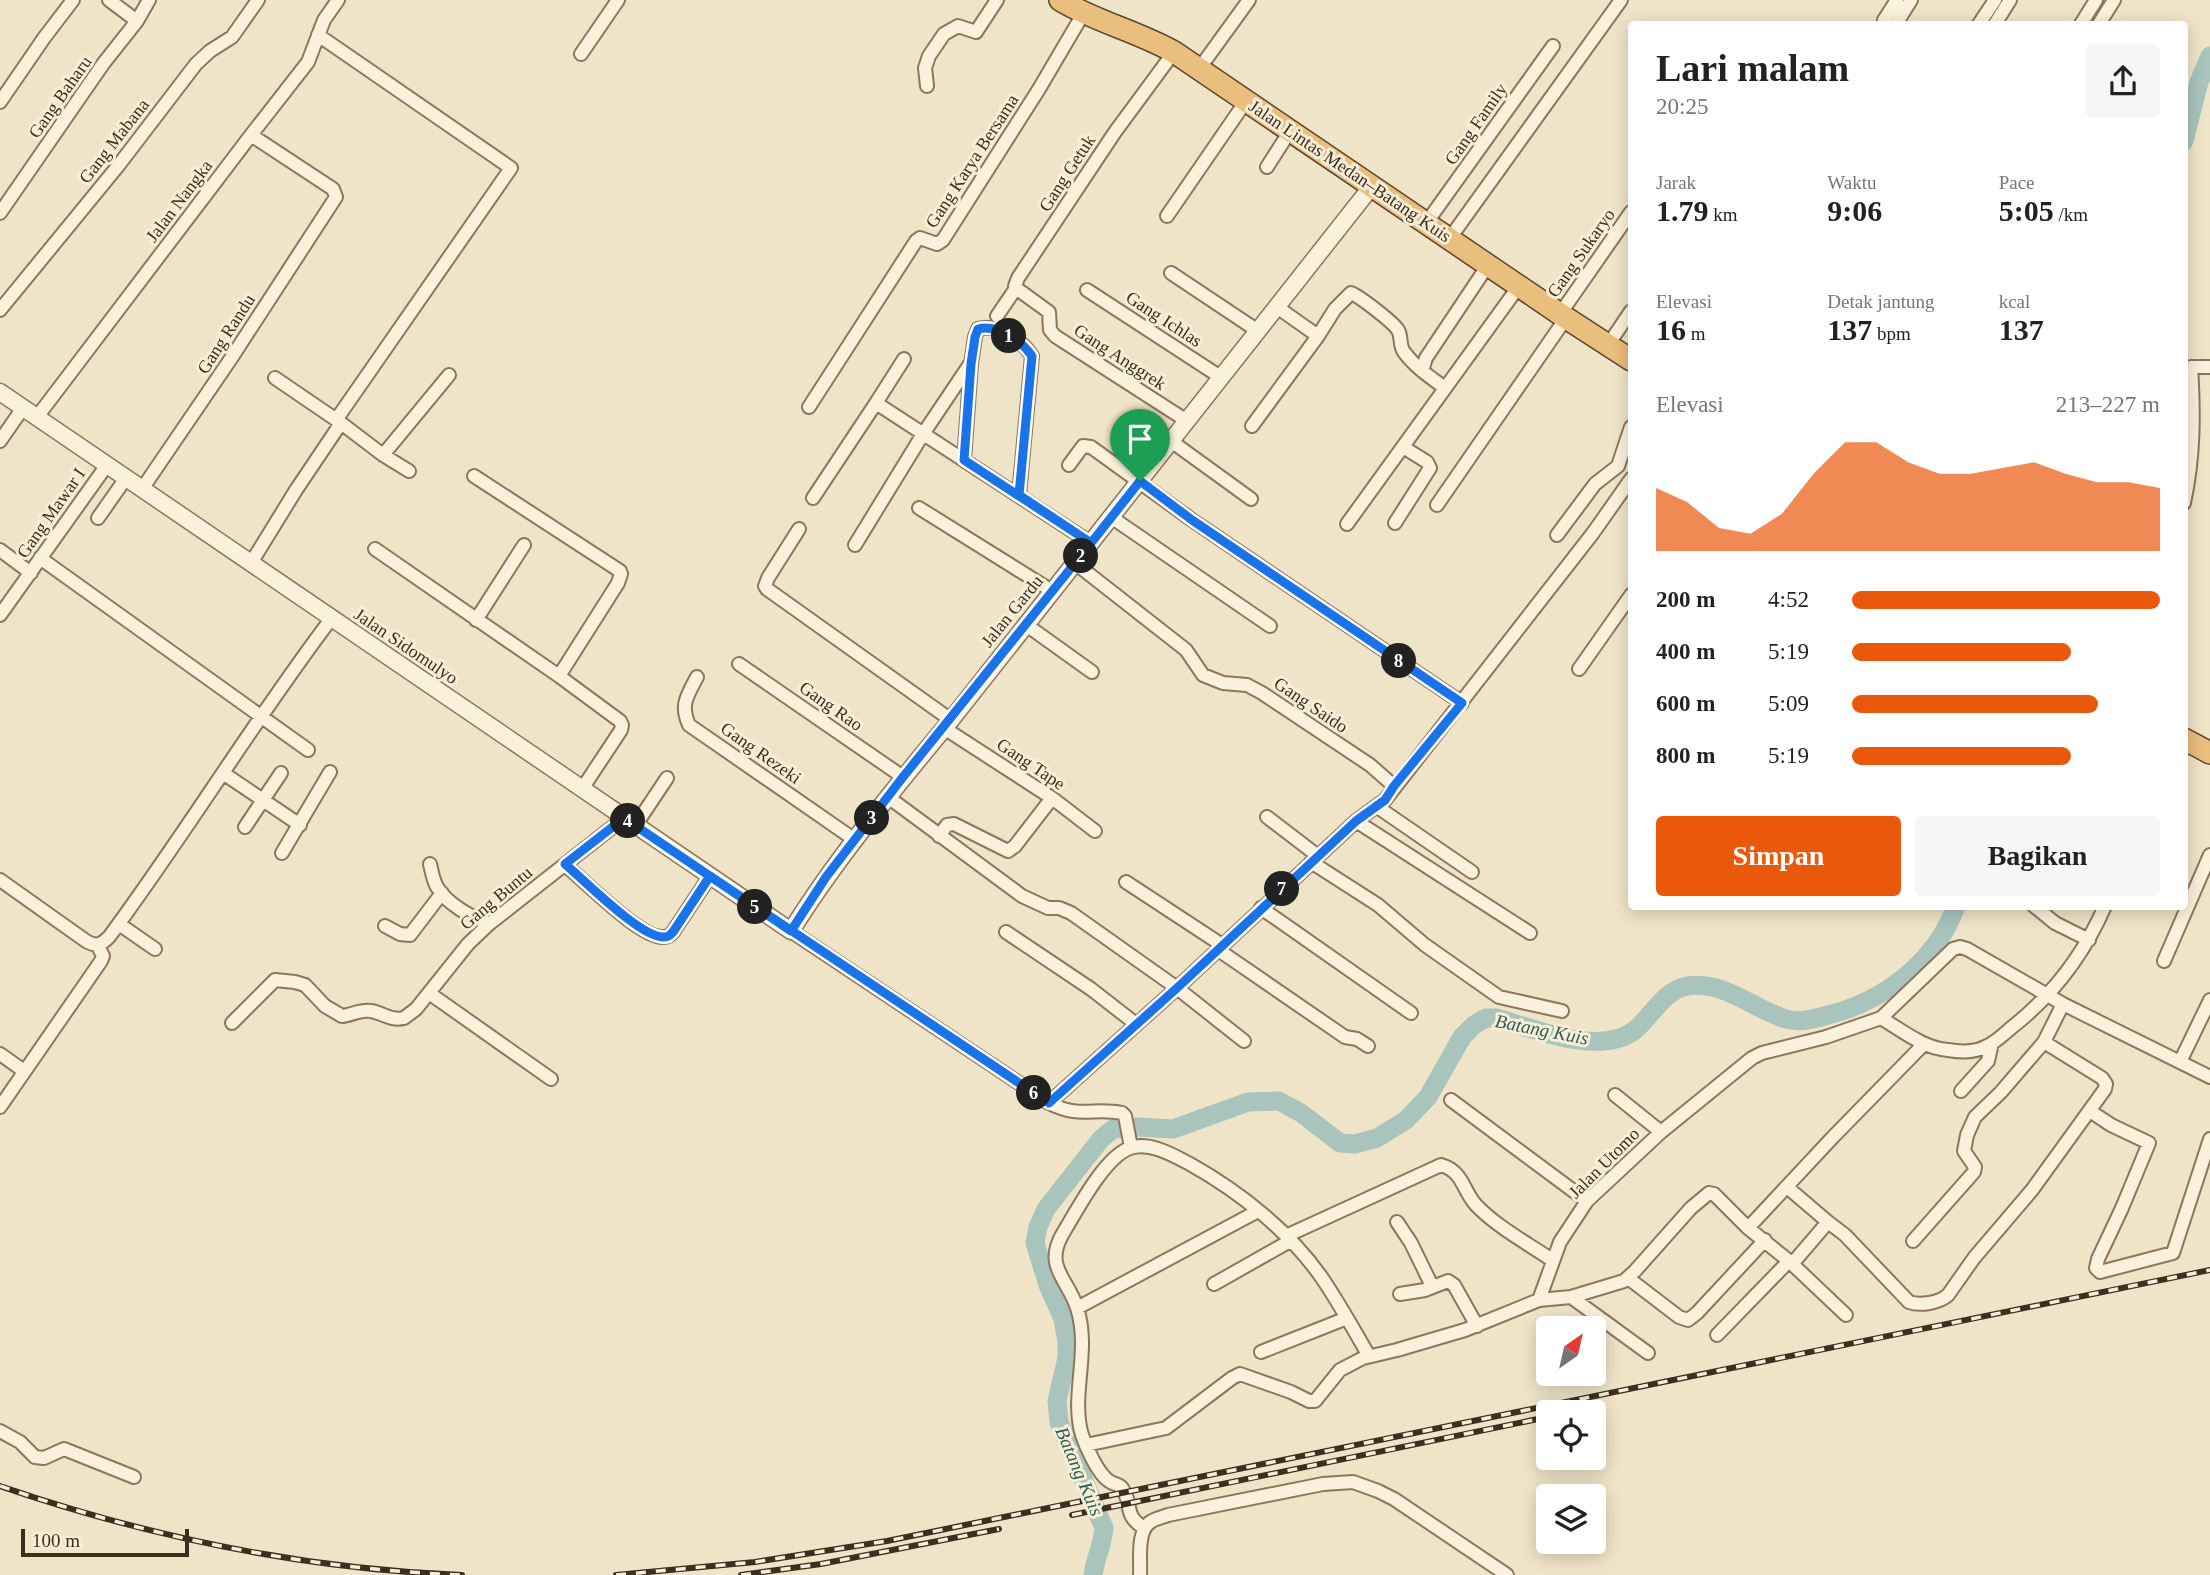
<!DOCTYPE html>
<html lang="id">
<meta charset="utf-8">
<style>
body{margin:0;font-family:Georgia,serif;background:#f6f6f6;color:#222;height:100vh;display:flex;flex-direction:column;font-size:26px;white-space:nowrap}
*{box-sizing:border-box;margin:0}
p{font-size:23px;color:#767676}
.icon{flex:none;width:38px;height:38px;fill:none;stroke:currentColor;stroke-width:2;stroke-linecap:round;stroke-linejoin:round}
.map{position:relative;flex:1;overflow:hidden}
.details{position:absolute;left:1628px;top:21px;width:560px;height:889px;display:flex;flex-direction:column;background:#fff;border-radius:7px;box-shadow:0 4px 18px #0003}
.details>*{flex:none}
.needle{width:46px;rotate:34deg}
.fabs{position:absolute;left:1536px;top:1316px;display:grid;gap:14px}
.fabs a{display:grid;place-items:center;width:70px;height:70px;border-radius:7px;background:#fff;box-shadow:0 4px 18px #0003;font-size:35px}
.scale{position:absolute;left:21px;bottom:18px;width:168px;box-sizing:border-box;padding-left:7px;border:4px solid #3d2e20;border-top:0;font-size:19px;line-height:24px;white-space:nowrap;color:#3d2e20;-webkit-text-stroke:5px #f7eed8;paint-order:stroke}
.pin{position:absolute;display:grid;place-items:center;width:60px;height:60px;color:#fff;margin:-72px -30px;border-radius:50% 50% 50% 0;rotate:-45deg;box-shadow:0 0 7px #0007}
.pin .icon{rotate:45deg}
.km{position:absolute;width:35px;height:35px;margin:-18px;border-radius:50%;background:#222;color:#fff;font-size:19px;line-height:35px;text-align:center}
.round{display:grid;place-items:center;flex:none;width:74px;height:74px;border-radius:7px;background:#f6f6f6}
.head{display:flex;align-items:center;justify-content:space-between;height:119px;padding:0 28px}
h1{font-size:38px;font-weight:800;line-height:52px}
.stats{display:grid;grid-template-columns:repeat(3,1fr);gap:10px;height:119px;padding:7px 28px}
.stats div{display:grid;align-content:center}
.stats b{font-size:30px;font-weight:800}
.stats small{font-size:19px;font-weight:400}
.stats p{font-size:19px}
.chart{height:196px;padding:14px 28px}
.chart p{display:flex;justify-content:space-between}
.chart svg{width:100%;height:126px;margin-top:7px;fill:#ea580c;opacity:.7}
.action{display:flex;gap:14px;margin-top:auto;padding:14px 28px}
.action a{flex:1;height:80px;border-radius:7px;background:#ea580c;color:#fff;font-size:28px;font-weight:800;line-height:80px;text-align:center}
.action a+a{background:#f6f6f6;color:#222}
ul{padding:0 28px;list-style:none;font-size:23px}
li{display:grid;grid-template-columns:112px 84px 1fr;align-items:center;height:52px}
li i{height:18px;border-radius:9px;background:#ea580c}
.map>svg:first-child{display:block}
</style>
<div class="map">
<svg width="2210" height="1575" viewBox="0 0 2210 1575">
<rect width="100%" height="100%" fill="#f0e4c8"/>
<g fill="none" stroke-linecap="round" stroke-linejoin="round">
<path stroke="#a9c4bc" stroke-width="19" d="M2184 141 2199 82 2210 56
M1093 1575C1095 1559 1103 1544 1104 1528L1059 1422 1057 1401 1067 1358V1341L1063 1319 1048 1285 1035 1243 1038 1227 1046 1209 1101 1139 1113 1129 1137 1127 1173 1129 1248 1102 1279 1101 1301 1113 1340 1143 1355 1144 1377 1138 1406 1120 1428 1097 1462 1037 1474 1025 1486 1018H1497C1534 1029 1601 1057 1635 1030 1652 1016 1663 991 1687 986 1724 980 1753 1009 1786 1019 1800 1023 1814 1019 1828 1015 1884 1001 1936 962 1956 906"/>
<g stroke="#8d765c" stroke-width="16">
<path id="minor" d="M109 0 137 21
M1888 24 1884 20 1897 0
M1896 24 1911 0
M1979 24 1995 0
M1995 24 2010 0
M2081 24 2096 0
M2099 24 2114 0
M318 35 511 168 336 420
M581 54 618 0
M1199 69 1249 0
M927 86 925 68 929 56 944 34 958 26 976 32 997 0
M0 102 44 38 73 0
M1267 167 1290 131
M0 213 103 64 137 21 149 0
M1167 216 1246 101
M1427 222 1553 46
M1450 238 1621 0
M1171 273 1258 331
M1016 288 1049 312 1050 330 1055 336 1187 421
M1087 290 1222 378
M1277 307 1318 336
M0 310 118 166 196 64 210 51 232 37 258 0
M1560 314 1631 212
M997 316 1016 288 1015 286 1018 278 1115 132 1174 52
M1608 345 1631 311
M904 359 876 403 1091 543
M2186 369 2191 367H2210
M1422 371 1426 358 1488 265
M275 378 341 423
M809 407 916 241 920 238 937 244 943 240 1039 89 1083 14
M37 417 251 135 308 62 324 20 338 0
M1252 426 1318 336 1335 309 1351 293C1359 296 1393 322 1398 330 1402 337 1399 345 1404 352 1415 367 1430 377 1445 388
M0 441 23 408
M1171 441 1251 499
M383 455 449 375
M964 460 971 364 975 337 978 329C997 323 1022 340 1032 356L1019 495
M1069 465 1083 446 1091 447 1192 520 1462 703
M474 476 620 571 621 574 618 583 559 676
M142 489 232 357 336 197 333 189 251 135
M813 498 876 403
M2184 503C2194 457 2194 413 2191 367
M1437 505 1566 318
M919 508 1052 591
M1111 517 1270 626
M98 518 126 478
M1395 523 1430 468 1427 462 1403 447
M1347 524 1519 286
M799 529 768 578 765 586 767 589 951 720
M1557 535 1595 484 1618 466 1631 427
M855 545 923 434 970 364
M375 549 559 676 620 721 622 725 621 730 582 789
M0 550 31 573
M40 558 308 750
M251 563 296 490 341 423 383 455 409 471
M1075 563 1186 650 1203 675 1223 683 1247 685 1262 693 1370 765 1394 786
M0 615 107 465
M476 620 524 545
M1025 624 1092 672
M739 664 903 777
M1579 669 1631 595
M697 677C687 696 680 705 689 725L855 840
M944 728 1052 798 1095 831
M223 773 300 825
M888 797 1022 896 1048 908H1059L1071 913 1177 988 1244 1041
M1376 806 1472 872
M1267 817 1318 856
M1356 821 1530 933
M635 826 667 778
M245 827 281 773
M939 836 947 825 954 824 1008 851 1015 846 1052 798
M282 853 330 772
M1311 862 1378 905 1425 945 1499 997 1562 1011
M430 864C432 872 433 880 437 887 447 904 471 917 489 924
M565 865C584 880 640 938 663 937 668 937 669 936 673 932L710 876
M0 880 86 941C96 947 101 945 109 937 186 833 253 722 331 619
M1126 882 1222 945
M2034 906 2055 923 2089 940
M1261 908 1411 1013
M119 924 155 949
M385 926 400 934 410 935 442 893
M791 931 1049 1103C1080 1119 1093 1107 1122 1113L1125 1116 1131 1147
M1006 932 1091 989 1136 1024
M1217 949 1345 1037 1357 1039 1368 1046
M2164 961 2210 855
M429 993 551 1079
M1881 1018C1903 1031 1923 1048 1948 1050 1960 1052 1975 1052 1985 1047 1995 1043 2003 1035 2011 1028 2052 996 2084 954 2105 906
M232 1023 275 980 295 982 305 985 325 1006 342 1016C352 1015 361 1009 371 1011 383 1013 391 1021 404 1018L416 1009 468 944 489 924 624 818
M0 1054 24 1071
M2180 1062 2210 1000
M1961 1091 1988 1061 1992 1043
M1615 1095 1661 1132
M1451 1100 1587 1201
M1049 1103 1177 988 1356 821 1385 800 1593 533 1631 479
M0 1107 101 961 103 956 98 946
M2090 1111 2111 1125 2149 1143 2122 1208 2098 1259 2096 1268 2100 1272 2173 1253 2210 1139
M1787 1187 1828 1222
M1397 1222 1411 1243 1432 1286
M1748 1228 1833 1137 1924 1044
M1286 1236 1441 1165C1463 1171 1463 1191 1476 1205 1497 1227 1527 1243 1552 1260
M1913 1241 1974 1172 1975 1167 1964 1151 1967 1135 1975 1117 2001 1092 2044 1042 2063 1004
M1792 1264 1828 1222 1845 1235 1909 1302C1920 1306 1939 1303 1948 1295L1974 1258 2032 1190 2105 1089 2106 1084 2102 1078 2044 1042
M1628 1278 1679 1317 1688 1320 1697 1313 1765 1240
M1214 1284 1290 1241
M1400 1294 1425 1290 1448 1281 1454 1285 1477 1326
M1571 1297 1648 1353
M1539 1300 1560 1242 1587 1201 1661 1132 1752 1058 1762 1053 1826 1037 1881 1018 1953 949 1960 947 1967 949 2063 1004 2210 1077
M1077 1308 1258 1211
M1717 1335 1789 1261
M1261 1352 1347 1318
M0 1431 20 1442 35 1457 44 1458 64 1449 134 1477
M1086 1445 1166 1428 1232 1378 1240 1374 1291 1392 1309 1401H1315L1340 1370 1363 1358 1397 1350 1465 1330 1539 1300 1571 1297 1624 1281 1634 1272 1691 1208 1709 1193 1714 1194 1748 1228 1789 1261 1846 1315
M1144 1528C1122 1514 1134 1505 1122 1488 1118 1483 1114 1485 1109 1481 1098 1474 1086 1447 1082 1435 1070 1396 1091 1351 1077 1308 1068 1279 1044 1267 1062 1235 1076 1212 1104 1157 1130 1148 1149 1141 1173 1155 1190 1164 1240 1192 1289 1231 1322 1278 1339 1303 1354 1330 1369 1356
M1140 1575C1141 1560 1136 1529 1152 1521 1157 1518 1163 1517 1168 1515L1323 1484 1353 1482 1378 1491 1394 1499 1507 1575"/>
</g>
<g stroke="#8d765c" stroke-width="19">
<path id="tertiary" d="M0 392 791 931C838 856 895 788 951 720L1372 186"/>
</g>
<g stroke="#5b4430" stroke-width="24">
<path id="trunk" d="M1060 0C1096 22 1137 31 1174 52L1560 314 1631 360
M2184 739 2210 753"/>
</g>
<use href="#minor" stroke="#faf1dc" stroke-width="12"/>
<use href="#tertiary" stroke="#faf1dc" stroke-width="16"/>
<use href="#trunk" stroke="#eabe7c" stroke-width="21"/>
<g stroke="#3d2e20" stroke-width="6">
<path id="rail" d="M0 1486C149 1537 304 1569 462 1575
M1072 1515 1538 1419
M616 1575 755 1562 887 1541 2210 1270
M741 1575 821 1564 999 1529"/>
</g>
<use href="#rail" stroke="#f7eed8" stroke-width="3.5" stroke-dasharray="10" stroke-linecap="butt"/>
</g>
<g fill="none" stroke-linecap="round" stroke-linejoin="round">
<g stroke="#fff" stroke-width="14">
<path id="route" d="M1140 481 1091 543 1019 495 1032 356C1021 340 997 324 978 329L975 337 971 364 964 460 1091 543 903 777 826 877 791 931 624 818 565 864C584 880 640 937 663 937 669 937 669 936 673 932L710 876C823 952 936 1028 1049 1103L1177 988 1356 821 1385 800 1394 786 1462 703 1192 520 1140 481"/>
</g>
<use href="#route" stroke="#1a73e8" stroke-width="9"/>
</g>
<g text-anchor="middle" stroke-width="6" stroke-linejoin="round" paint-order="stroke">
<g font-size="18" fill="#3d2e20" stroke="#f7eed8">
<text transform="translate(60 97) rotate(-55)" y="6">Gang Baharu</text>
<text transform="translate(1476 124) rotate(-55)" y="6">Gang Family</text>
<text transform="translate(114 141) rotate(-52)" y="6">Gang Mabana</text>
<text transform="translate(972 161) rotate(-57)" y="6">Gang Karya Bersama</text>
<text transform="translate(1350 171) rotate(34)" y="6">Jalan Lintas Medan–Batang Kuis</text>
<text transform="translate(1067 173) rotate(-57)" y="6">Gang Getuk</text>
<text transform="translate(179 201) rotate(-53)" y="6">Jalan Nangka</text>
<text transform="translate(1581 253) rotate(-55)" y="6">Gang Sukaryo</text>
<text transform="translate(1164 319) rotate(33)" y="6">Gang Ichlas</text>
<text transform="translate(226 334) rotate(-57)" y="6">Gang Randu</text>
<text transform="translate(1120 357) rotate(33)" y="6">Gang Anggrek</text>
<text transform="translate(51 513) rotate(-55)" y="6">Gang Mawar I</text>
<text transform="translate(1012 611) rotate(-51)" y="6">Jalan Gardu</text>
<text transform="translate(406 646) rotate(34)" y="6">Jalan Sidomulyo</text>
<text transform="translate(1311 705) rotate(34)" y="6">Gang Saido</text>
<text transform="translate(831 706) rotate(35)" y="6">Gang Rao</text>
<text transform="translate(761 753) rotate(35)" y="6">Gang Rezeki</text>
<text transform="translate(1031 764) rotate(34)" y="6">Gang Tape</text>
<text transform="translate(496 898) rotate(-40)" y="6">Gang Buntu</text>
<text transform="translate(1604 1163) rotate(-45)" y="6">Jalan Utomo</text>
</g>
<g font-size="19" font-style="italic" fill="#2f5d5a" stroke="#f7eed8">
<text transform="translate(1542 1029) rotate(11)" y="7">Batang Kuis</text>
<text transform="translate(1080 1471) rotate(67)" y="7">Batang Kuis</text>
</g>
</g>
</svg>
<div class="fabs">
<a><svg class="needle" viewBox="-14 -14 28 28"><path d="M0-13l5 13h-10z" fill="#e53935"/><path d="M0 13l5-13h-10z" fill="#767676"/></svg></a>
<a><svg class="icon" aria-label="locate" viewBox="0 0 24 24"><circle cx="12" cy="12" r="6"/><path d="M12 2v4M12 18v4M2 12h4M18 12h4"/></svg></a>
<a><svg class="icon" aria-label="layers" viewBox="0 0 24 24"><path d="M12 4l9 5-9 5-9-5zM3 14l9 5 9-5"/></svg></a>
</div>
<div class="scale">100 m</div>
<div class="pin" style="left:1140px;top:481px;background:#1e9e55"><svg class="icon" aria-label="arrive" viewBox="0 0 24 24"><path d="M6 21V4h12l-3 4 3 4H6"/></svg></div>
<b class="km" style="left:1009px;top:336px">1</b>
<b class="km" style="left:1081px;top:556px">2</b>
<b class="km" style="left:872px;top:818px">3</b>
<b class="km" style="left:628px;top:821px">4</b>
<b class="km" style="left:755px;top:907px">5</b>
<b class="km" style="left:1034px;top:1093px">6</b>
<b class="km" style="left:1282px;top:889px">7</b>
<b class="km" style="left:1399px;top:661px">8</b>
<section class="details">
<div class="head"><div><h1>Lari malam</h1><p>20:25</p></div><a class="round"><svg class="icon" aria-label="share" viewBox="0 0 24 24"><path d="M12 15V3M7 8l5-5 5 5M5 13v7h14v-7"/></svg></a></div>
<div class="stats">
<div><p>Jarak</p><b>1.79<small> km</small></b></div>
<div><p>Waktu</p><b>9:06</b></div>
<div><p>Pace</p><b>5:05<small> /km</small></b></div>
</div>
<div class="stats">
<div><p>Elevasi</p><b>16<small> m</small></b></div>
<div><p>Detak jantung</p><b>137<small> bpm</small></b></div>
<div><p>kcal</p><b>137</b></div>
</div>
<div class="chart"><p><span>Elevasi</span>213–227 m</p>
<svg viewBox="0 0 160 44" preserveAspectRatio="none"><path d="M0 44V22L10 27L20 36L30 38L40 31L50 17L60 6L70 6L80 13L90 17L100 17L110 15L120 13L130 17L140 20L150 20L160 22V44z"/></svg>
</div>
<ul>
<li><b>200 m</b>4:52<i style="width:100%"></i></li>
<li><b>400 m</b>5:19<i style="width:71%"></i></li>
<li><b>600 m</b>5:09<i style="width:80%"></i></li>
<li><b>800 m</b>5:19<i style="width:71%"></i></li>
</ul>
<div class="action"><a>Simpan</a><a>Bagikan</a></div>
</section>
</div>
